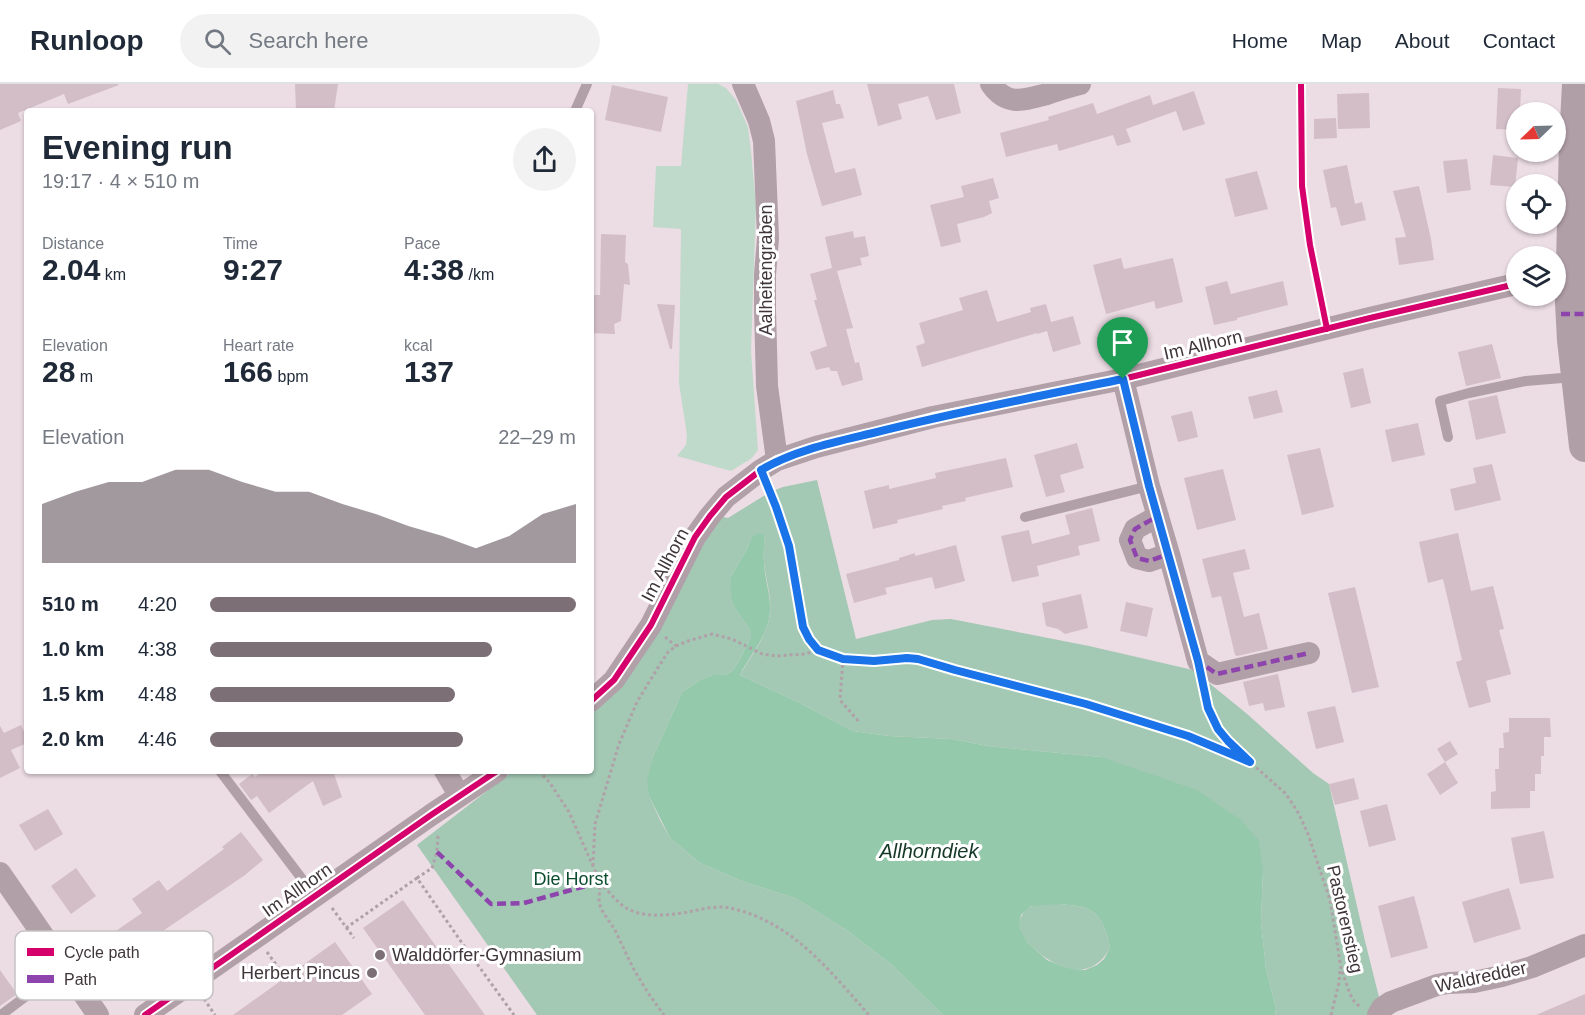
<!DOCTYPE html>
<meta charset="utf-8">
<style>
body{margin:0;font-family:Arial,sans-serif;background:#f2f2f3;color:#1f2937;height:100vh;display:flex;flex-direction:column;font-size:22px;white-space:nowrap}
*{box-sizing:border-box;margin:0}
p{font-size:20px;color:#747a83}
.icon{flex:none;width:33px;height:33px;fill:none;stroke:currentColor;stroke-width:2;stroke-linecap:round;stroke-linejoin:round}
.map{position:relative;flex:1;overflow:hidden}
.panel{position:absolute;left:24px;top:24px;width:570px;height:666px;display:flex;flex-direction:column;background:#fff;border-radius:6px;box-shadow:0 2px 4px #0004}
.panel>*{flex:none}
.needle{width:39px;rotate:247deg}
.buttons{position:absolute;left:1506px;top:18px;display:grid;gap:12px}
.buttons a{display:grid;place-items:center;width:60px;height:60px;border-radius:50%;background:#fff;box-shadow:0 2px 4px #0004;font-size:30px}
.pin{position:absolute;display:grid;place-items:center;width:51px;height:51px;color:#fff;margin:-62px -26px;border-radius:50% 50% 50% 0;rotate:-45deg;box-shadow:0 0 6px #0007}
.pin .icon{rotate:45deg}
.round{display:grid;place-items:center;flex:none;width:63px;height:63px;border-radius:32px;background:#f2f2f3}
.head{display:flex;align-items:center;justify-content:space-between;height:102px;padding:0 18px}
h1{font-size:33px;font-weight:800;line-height:45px}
.figures{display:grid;grid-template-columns:repeat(3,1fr);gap:9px;height:102px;padding:6px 18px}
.figures div{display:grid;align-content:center}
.figures b{font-size:30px;font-weight:800}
.figures small{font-size:16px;font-weight:400}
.figures p{font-size:16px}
.chart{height:168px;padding:12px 18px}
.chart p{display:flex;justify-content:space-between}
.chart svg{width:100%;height:108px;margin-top:6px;fill:#7c6f76;opacity:.7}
ul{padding:0 18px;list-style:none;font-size:20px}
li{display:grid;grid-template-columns:96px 72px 1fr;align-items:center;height:45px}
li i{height:15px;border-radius:8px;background:#7c6f76}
header{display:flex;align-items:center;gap:36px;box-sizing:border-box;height:84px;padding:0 30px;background:#fff;border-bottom:2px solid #e0e1e3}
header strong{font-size:28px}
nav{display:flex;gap:33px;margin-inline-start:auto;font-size:21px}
.search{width:420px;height:54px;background:#f2f2f3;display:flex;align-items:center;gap:15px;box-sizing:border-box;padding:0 21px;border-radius:33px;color:#747a83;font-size:22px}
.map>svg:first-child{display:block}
</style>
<header>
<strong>Runloop</strong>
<div class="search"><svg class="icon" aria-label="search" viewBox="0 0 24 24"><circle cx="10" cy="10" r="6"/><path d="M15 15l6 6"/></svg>Search here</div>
<nav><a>Home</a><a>Map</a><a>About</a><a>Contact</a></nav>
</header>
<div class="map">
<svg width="1585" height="931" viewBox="0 0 1585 931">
<rect width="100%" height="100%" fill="#ecdce4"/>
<path fill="#bfdaca" d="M688 0H718L726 4 736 16 748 43 751 67 756 122 751 267 758 366 752 374 731 387 677 372 686 361 687 351 679 299 681 145 653 143 656 82H681Z"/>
<path fill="#a3c8b4" d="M817 396 856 555 932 536 951 535 1089 562 1193 586 1246 629 1313 689 1329 700 1365 857 1379 913 1369 931H1275L1276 924 1266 885 1261 838 1263 787 1101 673 988 662 952 655 889 652 853 647 802 620 740 591C749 575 761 560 767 542 775 520 766 500 764 478 763 469 765 459 764 450L751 454 747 465 730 494 736 526 751 547V553L738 579 732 587 725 591H712L700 596 682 608 652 675 650 714 660 736 670 754 700 779 744 798 795 814 848 847 892 881 943 931H537L417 761 513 687H591V628L718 432 728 434 770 408 783 403Z
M1060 820C1067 821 1077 821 1085 824 1102 830 1107 848 1110 864 1092 897 1060 888 1036 866 1030 861 1021 853 1019 845 1018 836 1024 825 1032 822 1038 819 1053 820 1060 820Z"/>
<path fill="#95c9ac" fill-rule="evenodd" d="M759 449 764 450C765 459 763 468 764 478 765 501 775 519 767 542 761 560 748 575 740 591L802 620 853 647 889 652 952 655 988 662 1101 673 1197 706 1241 736 1259 757 1263 787 1261 838 1266 885 1276 924 1275 931H943L892 881 848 847 795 814 744 798 700 779 670 754 650 714 647 698 652 675 682 608 700 596 712 591H725L732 587 738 579 751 553V547L736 526 732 516 730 494 747 465 751 454ZM1060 820C1067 821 1077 821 1085 824 1102 830 1107 848 1110 864L1104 875 1097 881 1085 886 1072 885 1061 882 1047 876 1027 858 1019 844 1021 831 1031 822Z"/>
<path fill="#d3bec8" d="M0 0H118L119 1 68 20 64 10 18 29 21 37 0 46Z
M295 0H338L334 27H296Z
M867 0H954L961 29 936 36 928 12 898 20 902 35 878 42Z
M612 1 668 13 661 48 605 36Z
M1498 4 1521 5 1520 28H1516V46L1496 45Z
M833 6 836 20H840L844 34 822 39 835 89 855 84 862 111 822 122 807 70 796 17Z
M1194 7 1205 40 1183 47 1176 27 1126 45 1131 58 1117 62 1113 51 1059 67 1057 60 1006 73 1000 49 1049 36 1048 33 1093 19 1097 30 1150 11 1153 21Z
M1369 9 1370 44 1338 45 1337 10Z
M1336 34 1337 54 1314 55V35Z
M1493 71 1518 74 1515 103 1490 101Z
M1467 75 1471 106 1447 109 1443 77Z
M1347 81 1355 120 1362 118 1366 136 1341 142 1336 123 1331 124 1323 86Z
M1257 87 1268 125 1235 133 1225 95Z
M993 94 999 114 989 117 992 129 984 133 957 140 961 158 941 163 930 121 964 113 961 102Z
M1419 102 1431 155 1434 176 1399 181 1395 154 1406 153 1393 107Z
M853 147 854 154 865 152 869 172 860 174 862 181 837 187 853 244 846 245 855 279 859 278 863 296 842 302 837 287H831L829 283 816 286 810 268 827 262 814 216H817L810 190 832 184 825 153Z
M601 150 626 151 625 178 628 180 630 201 624 200 621 237 614 240 615 250 591 249V211H600Z
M1121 174 1124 185 1173 174 1183 218 1156 225 1154 217 1106 230 1093 181Z
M1227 197 1231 210 1283 197 1288 221 1237 234V236L1214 241 1205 203Z
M987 206 997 238 1031 228 1030 224 1046 220 1051 238 1073 232 1081 260 1053 268 1047 247 1037 250V249L922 283 916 262 925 259 919 239 963 226 959 214Z
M657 220 675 221 672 265H670Z
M1492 260 1501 294 1466 302 1458 268Z
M1363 284 1371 319 1351 324 1343 289Z
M1277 306 1283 328 1254 335 1248 313Z
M1497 311 1506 349 1476 356 1468 317Z
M1192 327 1198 353 1178 358 1171 332Z
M1418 339 1425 371 1392 378 1385 346Z
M1077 359 1084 384 1060 391 1065 408 1046 413 1034 371Z
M1320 364 1334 423 1302 431 1287 371Z
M1006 374 1013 403 965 414 966 417 942 422 943 425 897 436 898 439 873 445 864 407 889 401V405L936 394 935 389Z
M1492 380 1501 416 1455 427 1450 405 1476 399 1473 384Z
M1223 385 1236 436 1197 446 1184 394Z
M1092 424 1100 457 1078 462 1080 471 1037 482 1039 492 1012 498 1001 452 1029 446 1032 460 1070 450 1065 431Z
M1458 449 1471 507 1493 502 1504 545 1499 546 1511 590 1486 597 1491 618 1469 624 1456 578 1462 576 1443 495 1428 499 1419 458Z
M956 461 965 497 935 505 932 493 885 504 887 510 854 519 846 490 899 476V474L915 469V472Z
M1245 465 1250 485 1233 489 1244 533 1259 529 1268 565 1237 572 1235 571 1221 512 1212 514 1202 475Z
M1355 503 1379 603 1352 609 1328 509Z
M1081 510 1088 544 1065 550 1058 545 1046 542 1042 519Z
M1126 518 1153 524 1147 553 1120 547Z
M1278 590 1285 623 1265 627 1263 619 1249 622 1243 598Z
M1335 622 1344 658 1316 665 1307 628Z
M1509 634H1550L1551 653H1544V672H1541V690H1535V707H1530V724L1491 725V708L1496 707 1495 685H1499V664H1504L1503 649 1509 648Z
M21 641 27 654V659L11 666 20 684 0 694V642L4 649Z
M1450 657 1458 670 1445 678 1437 665Z
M1445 678 1458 699 1440 711 1427 690Z
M263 687H333L342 713 323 722 313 697 269 729 257 712 251 716 239 700 252 690 255 693Z
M1354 694 1359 715 1335 721 1329 700Z
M1387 720 1396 756 1369 763 1360 727Z
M48 725 63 750 35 767 19 741Z
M1544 747 1554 794 1520 800 1511 754Z
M241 748 263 776 245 791 135 866 140 873 114 891 94 862 142 829 132 815 159 796 167 807 224 765 222 763Z
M76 784 96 812 71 830 51 802Z
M1509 804 1521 845 1474 859 1462 818Z
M1414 812 1428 864 1391 874 1378 822Z
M403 816 485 931H425L363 844Z
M335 858 372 910 342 931H233Z
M0 886 17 910 0 922Z
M1585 910V931H1536Z"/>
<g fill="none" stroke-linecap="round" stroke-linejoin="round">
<path stroke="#b0a0a8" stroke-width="3" stroke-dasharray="3 3" stroke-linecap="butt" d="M1301 0 1302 102 1310 161 1323 225
M768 404 789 462 803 543 813 562 818 566 830 571 843 575 875 577 907 574 919 575 955 586 1086 620 1188 652 1250 678 1286 710 1299 730 1308 750 1330 816 1341 884 1350 910 1354 917 1361 924
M665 553 676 562
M843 575 840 616 859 638
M1204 605C1212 641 1221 652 1248 676
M539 687 550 699 569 728 600 798 599 818 601 825 615 846 633 884 648 909 664 931
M593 782 595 740 619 660 637 618 657 585 668 568 676 562 688 557 712 550 732 555 762 570 776 572 805 570 818 566
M417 794 432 784 437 768 438 751
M600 798C608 807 616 817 626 824 645 835 673 831 693 827 706 824 721 821 734 825 793 839 831 888 869 931
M332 824 354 854
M346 844 417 794 462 859 514 931
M267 868 285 893
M204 915 215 931
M1331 931 1339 899 1340 886"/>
<path stroke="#b2a0a8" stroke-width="10" d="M575 27 587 0
M1448 353 1440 317 1469 309 1526 297 1574 293
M1025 433 1149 402
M220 687 315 812
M1 931 65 883"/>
<path stroke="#b2a0a8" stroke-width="22" d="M743 0 759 37 764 57 768 154 765 191V225L767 302 777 376
M991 0C1007 23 1024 16 1047 10 1058 6 1069 3 1080 0
M1123 295 1149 402 1169 470 1149 477 1137 474 1130 456 1135 445 1158 432
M1169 470 1198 577 1217 590 1309 569
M591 617 614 596 651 541 695 453 710 432 726 413 761 386 777 376 816 363 933 333 1123 295 1370 234 1516 200
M445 687 459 711
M0 789 98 931
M145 931 431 731 497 687
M1378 931 1382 924 1391 918 1437 901 1448 899 1474 898 1502 892 1532 883 1585 861"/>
<path stroke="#b19fa8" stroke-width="32" d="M1578 0 1575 58 1571 219 1573 256 1585 362"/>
<path stroke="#8e44ad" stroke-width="4.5" stroke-dasharray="9 4.5" stroke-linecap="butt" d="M1561 230H1585
M1123 295 1149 402 1169 470 1149 477 1137 474 1130 456 1135 445 1158 432
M1169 470 1198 577 1217 590 1309 569
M437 768 491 820 524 819 600 798"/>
<g stroke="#fff" stroke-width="10">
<path id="cycleway" d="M1301 0 1302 102 1310 161 1327 245
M591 617 614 596 651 541 695 453 710 432 726 413 761 386 777 376 816 363 933 333 1123 295 1370 234 1516 200
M145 931 431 731 497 687"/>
</g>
<use href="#cycleway" stroke="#d6006c" stroke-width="6"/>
</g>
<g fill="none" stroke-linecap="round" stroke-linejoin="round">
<g stroke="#fff" stroke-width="12">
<path id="route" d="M1123 295 1149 402 1198 577 1208 624 1218 645 1228 657 1250 678 1188 652 1086 620 955 586 918 575 907 574 874 577 843 575 818 566 809 555 803 543 789 462 776 423 761 386C795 366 835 358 873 349 956 328 1039 312 1123 295Z"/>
</g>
<use href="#route" stroke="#1a73e8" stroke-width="8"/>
</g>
<g fill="#7c6f76" stroke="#fff" stroke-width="2">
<circle cx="380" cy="871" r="6"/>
<circle cx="372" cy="889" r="6"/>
</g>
<g text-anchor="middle" stroke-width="6" stroke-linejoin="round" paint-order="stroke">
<g font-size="18" fill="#3f353a" stroke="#fff">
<text transform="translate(766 186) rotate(-90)" y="6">Aalheitengraben</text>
<text transform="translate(1203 261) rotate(-13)" y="6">Im Allhorn</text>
<text transform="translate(665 481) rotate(-62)" y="6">Im Allhorn</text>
<text transform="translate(297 806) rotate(-35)" y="6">Im Allhorn</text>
<text transform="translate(1345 835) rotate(77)" y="6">Pastorenstieg</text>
<text transform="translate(1481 893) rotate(-12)" y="6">Waldredder</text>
</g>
<g font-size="18" fill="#0c4c2f" stroke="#fff">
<text x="571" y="801">Die Horst</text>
</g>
<g font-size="18" fill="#3f353a" stroke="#fff" text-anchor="start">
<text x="392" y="877">Walddörfer-Gymnasium</text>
<text x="360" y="895" text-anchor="end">Herbert Pincus</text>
</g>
<g font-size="20" font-style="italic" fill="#143825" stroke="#fff">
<text x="929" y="774">Allhorndiek</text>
</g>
</g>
<rect x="15" y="847" width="198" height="69" rx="9" fill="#fff" stroke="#c5c2c4" stroke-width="1.5"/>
<rect x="27" y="864" width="27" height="8" fill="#d6006c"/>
<rect x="27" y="891" width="27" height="8" fill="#8e44ad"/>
<g font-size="16" fill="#3f353a">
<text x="64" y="874">Cycle path</text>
<text x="64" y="901">Path</text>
</g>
</svg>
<div class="buttons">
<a><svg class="needle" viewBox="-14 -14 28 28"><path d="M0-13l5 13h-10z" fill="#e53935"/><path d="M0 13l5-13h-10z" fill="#747a83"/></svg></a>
<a><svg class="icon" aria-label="locate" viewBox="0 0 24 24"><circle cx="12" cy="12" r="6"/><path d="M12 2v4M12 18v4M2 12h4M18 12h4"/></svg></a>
<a><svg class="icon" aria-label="layers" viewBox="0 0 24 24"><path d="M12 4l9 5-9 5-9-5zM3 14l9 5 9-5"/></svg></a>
</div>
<div class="pin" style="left:1123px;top:295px;background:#1e9e55"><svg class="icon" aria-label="arrive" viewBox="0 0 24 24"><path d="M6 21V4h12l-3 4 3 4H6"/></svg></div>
<section class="panel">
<div class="head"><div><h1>Evening run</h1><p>19:17 · 4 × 510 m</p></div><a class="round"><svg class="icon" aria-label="share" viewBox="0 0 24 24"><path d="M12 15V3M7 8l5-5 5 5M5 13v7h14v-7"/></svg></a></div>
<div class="figures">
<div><p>Distance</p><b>2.04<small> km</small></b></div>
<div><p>Time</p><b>9:27</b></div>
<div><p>Pace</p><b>4:38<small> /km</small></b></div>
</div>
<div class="figures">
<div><p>Elevation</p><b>28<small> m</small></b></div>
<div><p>Heart rate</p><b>166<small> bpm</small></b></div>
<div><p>kcal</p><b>137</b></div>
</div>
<div class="chart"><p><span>Elevation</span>22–29 m</p>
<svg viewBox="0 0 160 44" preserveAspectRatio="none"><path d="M0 44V20L10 15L20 11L30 11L40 6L50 6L60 11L70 15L80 15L90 20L100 24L110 29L120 33L130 38L140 33L150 24L160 20V44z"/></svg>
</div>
<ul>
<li><b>510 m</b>4:20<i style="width:100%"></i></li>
<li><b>1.0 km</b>4:38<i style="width:77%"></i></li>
<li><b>1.5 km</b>4:48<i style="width:67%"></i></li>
<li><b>2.0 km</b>4:46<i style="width:69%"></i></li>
</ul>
</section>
</div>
